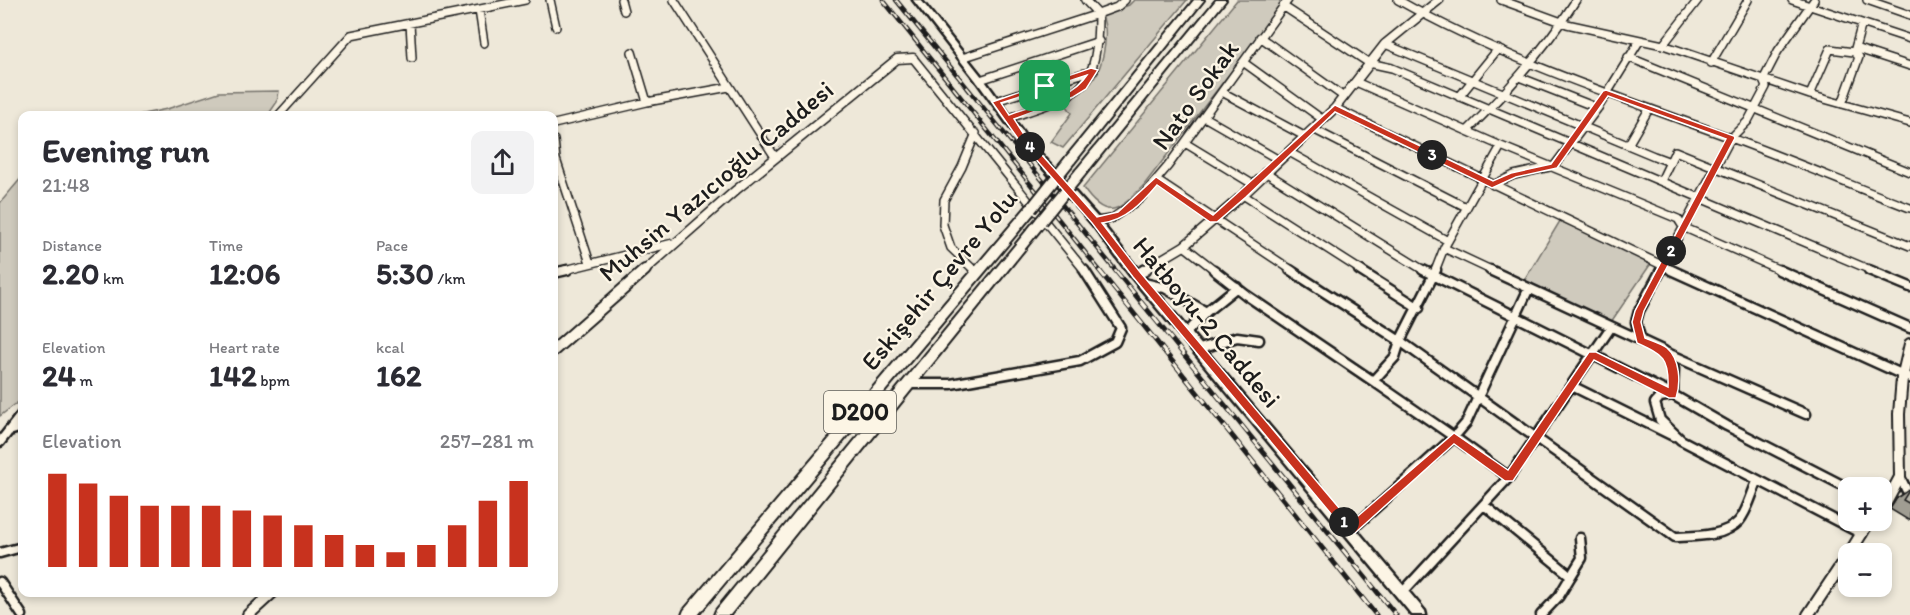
<!DOCTYPE html>
<meta charset="utf-8">
<style>
body{margin:0;font-family:Itim,sans-serif;background:#f2f2f3;color:#2b2b33;height:100vh;display:flex;flex-direction:column;font-size:22px;white-space:nowrap}
*{box-sizing:border-box;margin:0}
p{font-size:20px;color:#7c7c81}
.icon{flex:none;width:33px;height:33px;fill:none;stroke:currentColor;stroke-width:2;stroke-linecap:round;stroke-linejoin:round}
.map{position:relative;flex:1;overflow:hidden}
.details{position:absolute;left:18px;top:111px;width:540px;height:486px;display:flex;flex-direction:column;background:#fff;border-radius:12px;box-shadow:0 3px 9px #0003}
.details>*{flex:none}
.fabs{position:absolute;left:1838px;top:477px;display:grid;gap:12px}
.fabs a{display:grid;place-items:center;width:54px;height:54px;border-radius:12px;background:#fff;box-shadow:0 3px 9px #0003;font-size:30px}
.pin{position:absolute;display:grid;place-items:center;width:51px;height:51px;color:#fff;margin:-26px;border-radius:12px;box-shadow:0 3px 9px #0006}
.km{position:absolute;width:30px;height:30px;margin:-15px;border-radius:50%;background:#222;color:#fff;font-size:16px;line-height:30px;text-align:center}
.round{display:grid;place-items:center;flex:none;width:63px;height:63px;border-radius:12px;background:#f2f2f3}
.headline{display:flex;align-items:center;justify-content:space-between;height:102px;padding:0 24px}
h1{font-size:33px;font-weight:700;line-height:45px}
.metrics{display:grid;grid-template-columns:repeat(3,1fr);gap:9px;height:102px;padding:6px 24px}
.metrics div{display:grid;align-content:center}
.metrics b{font-size:30px;font-weight:700}
.metrics small{font-size:16px;font-weight:400}
.metrics p{font-size:16px}
.chart{height:168px;padding:12px 24px}
.chart p{display:flex;justify-content:space-between}
.chart svg{width:100%;height:108px;margin-top:6px;stroke:#c8321e;stroke-width:6}
.map>svg:first-child{display:block}
</style>
<div class="map">
<svg width="1910" height="615" viewBox="0 0 1910 615">
<rect width="100%" height="100%" fill="#eee8d9"/>
<filter id="ink" filterUnits="userSpaceOnUse"><feTurbulence type="fractalNoise" baseFrequency=".0167" numOctaves="2"/><feDisplacementMap in="SourceGraphic" scale="12" xChannelSelector="R" yChannelSelector="G"/><feConvolveMatrix kernelMatrix="1 2 1 2 8 2 1 2 1" color-interpolation-filters="sRGB"/></filter>
<g filter="url(#ink)">
<path fill="#cfcabd" stroke="#76736c" stroke-width="1.5" d="M1134 0H1187L1063 148 1051 142 1072 113 1064 102C1071 98 1079 94 1085 89 1103 74 1110 36 1102 15L1129 5Z
M1237 0H1286L1144 185C1120 210 1107 223 1083 188Z
M279 91 277 102 268 115H138L167 109 219 92Z
M22 177V399L0 416V203Z
M1560 221 1652 262 1611 322 1524 281Z"/>
<g fill="none" stroke-linecap="round" stroke-linejoin="round">
<g stroke="#1c1c1c" stroke-width="10">
<path id="minor-far1" d="M550 0 556 27
M621 0 624 11
M674 0 775 157
M1085 0 1098 14
M1398 0C1502 59 1619 97 1731 138 1791 160 1850 185 1910 208
M1501 0 1567 24 1663 45 1810 95 1910 123
M1792 0 1910 39
M1867 0 1910 15
M1283 6 1369 63 1392 68 1873 271
M479 10 484 43
M410 23 412 58
M1260 37 1344 97
M1385 44 1654 156 1670 162 1675 151 1910 246
M1663 45 1698 0
M1855 48 1910 66
M632 52 647 102
M1628 57 1910 172
M913 58 1085 271
M962 58 1098 14 1117 7 1125 0
M1243 62 1322 119
M1711 63 1748 0
M1519 77 1598 108
M980 80 1099 41
M1356 82 1501 146 1678 219 1683 227 1782 271
M1222 92 1306 137
M1810 95 1830 49 1854 52 1862 23
M1459 97 1498 49
M996 101 1094 70
M1842 104 1859 57 1854 52
M1335 108 1674 271
M278 116 351 35 525 0
M1204 117 1279 160
M1009 118C1079 94 1098 95 1098 14
M554 124 647 102 729 87
M1313 129 1466 207
M1467 131C1508 91 1545 49 1576 0
M554 140 556 159 590 263
M1185 143 1254 185
M1628 145 1649 109
M1289 152 1448 241
M1265 172 1425 271
M1156 180 1293 271
M1661 181 1670 162
M1493 185 1514 175 1554 166 1598 108 1640 40
M1243 195 1362 271
M1095 221 1111 219 1140 199 1168 166 1288 0
M1184 246 1216 271
M1444 248 1493 271
M561 271 677 242
M975 271 951 248 943 225 944 200 962 167 976 133
M1435 271 1444 248 1501 146
M1660 271 1731 138 1748 121 1766 87 1763 80 1778 51 1814 0"/>
</g>
<g stroke="#1c1c1c" stroke-width="13">
<path id="minor" d="M974 270 977 273
M1214 270 1246 295 1373 381
M1290 270 1400 341 1675 537C1694 536 1725 537 1739 521 1748 510 1751 495 1757 482
M1359 270 1419 308
M1423 270 1673 395 1674 369 1664 351 1490 270
M1671 270 1910 378
M1779 270 1910 328
M1869 270 1910 287
M554 273 567 270
M1144 283 1165 288 1206 312 1237 287
M1186 333 1206 312
M1641 341 1636 322 1639 311 1661 270
M1200 349 1237 337 1259 340
M1665 352 1806 414
M909 384H951L1080 361 1115 342 1121 328 1084 270
M1572 386 1673 436
M9 431 22 427
M0 442 22 414
M1509 477 1454 437 1466 423 1529 288
M1900 477 1910 497
M1848 488 1727 426 1673 395 1660 397 1655 403 1660 420 1681 440 1862 534
M1484 505 1571 576 1559 596 1541 615
M1351 530 1454 437 1373 381 1395 357 1400 341 1436 270
M0 553 22 547
M1571 576 1582 558 1580 538
M0 582 22 615
M1402 593 1509 477 1611 327"/>
</g>
<g stroke="#1c1c1c" stroke-width="11">
<path id="tertiary-far1" d="M644 271 736 190 897 59 913 58
M1142 271 1184 246 1243 195 1335 108 1385 44 1439 0"/>
</g>
<g stroke="#1c1c1c" stroke-width="14">
<path id="tertiary" d="M1136 275 1145 270
M554 350 645 270
M1881 504 1886 503 1900 477 1899 414 1902 378 1910 344
M1849 554 1870 520
M248 615 273 592
M1808 615 1848 555"/>
</g>
<g stroke="#1c1c1c" stroke-width="5">
<path id="secondary" d="M913 0H921L983 78 1025 136 1098 218 1140 272 1425 611 1426 615H1412L1132 278 1092 224 1019 140 977 82Z"/>
</g>
<g stroke="#1c1c1c" stroke-width="4">
<path id="trunk" d="M1194 0H1204L1074 163H1066L1065 160 1066 157Z
M1216 0H1226L1084 176H1076L1075 173 1076 170Z
M1031 205 1035 206 1037 209 1035 212 698 615H682L684 610 1027 206Z
M1041 217 1047 221 1045 224 730 615H714L716 610 1037 218Z"/>
</g>
<use href="#minor-far1" stroke="#fcf5e5" stroke-width="7"/>
<use href="#minor" stroke="#fcf5e5" stroke-width="8"/>
<use href="#tertiary-far1" stroke="#fcf5e5" stroke-width="8"/>
<use href="#tertiary" stroke="#fcf5e5" stroke-width="10"/>
<use href="#secondary" fill="#fcf5e5" fill-rule="evenodd"/>
<use href="#trunk" fill="#fcf5e5" fill-rule="evenodd"/>
<g stroke="#1c1c1c" stroke-width="4.5">
<path id="rail-far1" d="M883 0 1100 271
M896 0 1116 271"/>
</g>
<g stroke="#1c1c1c" stroke-width="5">
<path id="rail" d="M1099 270 1376 615
M1115 270 1396 615"/>
</g>
<use href="#rail-far1" stroke="#fcf5e5" stroke-width="2" stroke-dasharray="8" stroke-linecap="butt"/>
<use href="#rail" stroke="#fcf5e5" stroke-width="3" stroke-dasharray="10" stroke-linecap="butt"/>
<g stroke="#1c1c1c" stroke-width="14" stroke-linecap="butt">
<path id="trunk-bridge" d="M1031 209 1070 160
M1041 221 1080 173"/>
</g>
<use href="#trunk-bridge" stroke="#fcf5e5" stroke-width="10"/>
</g>
<path fill="#a09d92" stroke="#1c1c1c" stroke-width="1.5" d="M1910 489V519L1908 520 1890 509 1897 498Z"/>
<path fill="#bab6aa" stroke="#1c1c1c" stroke-width="1.5" d="M1910 489V504L1903 500Z"/>
</g>
<path fill="#c8321e" stroke="#fff" stroke-width="1.5" fill-rule="evenodd" d="M1091 68 1098 70 1086 89 1073 97 1014 119 1025 136 1097 217 1118 212 1156 177 1213 215 1335 105 1493 181 1511 173 1551 164 1603 91 1606 90 1734 136 1735 138 1644 311 1641 322 1645 338C1652 341 1662 344 1667 348 1680 359 1681 383 1676 398H1669L1594 360 1513 481H1505L1454 444 1355 533H1347L1133 277 1092 223 1019 140 992 102ZM1087 75C1072 99 1035 105 1009 115L1001 103ZM1608 96 1726 139 1635 311 1632 322 1637 343C1663 355 1669 358 1668 387L1596 352H1589L1508 470 1454 433 1351 522 1140 272 1102 223C1126 220 1142 203 1157 185L1210 222H1217L1246 197 1335 112 1492 188 1516 177 1557 168Z"/>
<g text-anchor="middle" stroke-width="4.5" stroke-linejoin="round" paint-order="stroke">
<rect fill="#fcf5e5" stroke="#5f5d58" stroke-width="1.5" x="824" y="391" width="72" height="42" rx="4.5"/>
<g font-size="24" font-weight="bold" fill="#1c1c1c">
<text x="860" y="420">D200</text>
</g>
<g font-size="26" fill="#1c1c1c" stroke="#fcf5e5">
<text transform="translate(1195 95) rotate(-54)" y="9">Nato Sokak</text>
<text transform="translate(716 181) rotate(-40)" y="9">Muhsin Yazıcıoğlu Caddesi</text>
<text transform="translate(939 280) rotate(-50)" y="9">Eskişehir Çevre Yolu</text>
<text transform="translate(1207 322) rotate(50)" y="9">Hatboyu-2 Caddesi</text>
</g>
</g>
</svg>
<div class="fabs">
<a>+</a>
<a>−</a>
</div>
<div class="pin" style="left:1045px;top:86px;background:#1e9e55"><svg class="icon" aria-label="arrive" viewBox="0 0 24 24"><path d="M6 21V4h12l-3 4 3 4H6"/></svg></div>
<b class="km" style="left:1344px;top:522px">1</b>
<b class="km" style="left:1671px;top:251px">2</b>
<b class="km" style="left:1432px;top:155px">3</b>
<b class="km" style="left:1030px;top:147px">4</b>
<section class="details">
<div class="headline"><div><h1>Evening run</h1><p>21:48</p></div><a class="round"><svg class="icon" aria-label="share" viewBox="0 0 24 24"><path d="M12 15V3M7 8l5-5 5 5M5 13v7h14v-7"/></svg></a></div>
<div class="metrics">
<div><p>Distance</p><b>2.20<small> km</small></b></div>
<div><p>Time</p><b>12:06</b></div>
<div><p>Pace</p><b>5:30<small> /km</small></b></div>
</div>
<div class="metrics">
<div><p>Elevation</p><b>24<small> m</small></b></div>
<div><p>Heart rate</p><b>142<small> bpm</small></b></div>
<div><p>kcal</p><b>162</b></div>
</div>
<div class="chart"><p><span>Elevation</span>257–281 m</p>
<svg viewBox="0 0 160 44" preserveAspectRatio="none"><path d="M5 44V6M15 44V10M25 44V15M35 44V19M45 44V19M55 44V19M65 44V21M75 44V23M85 44V27M95 44V31M105 44V35M115 44V38M125 44V35M135 44V27M145 44V17M155 44V9"/></svg>
</div>
</section>
</div>
